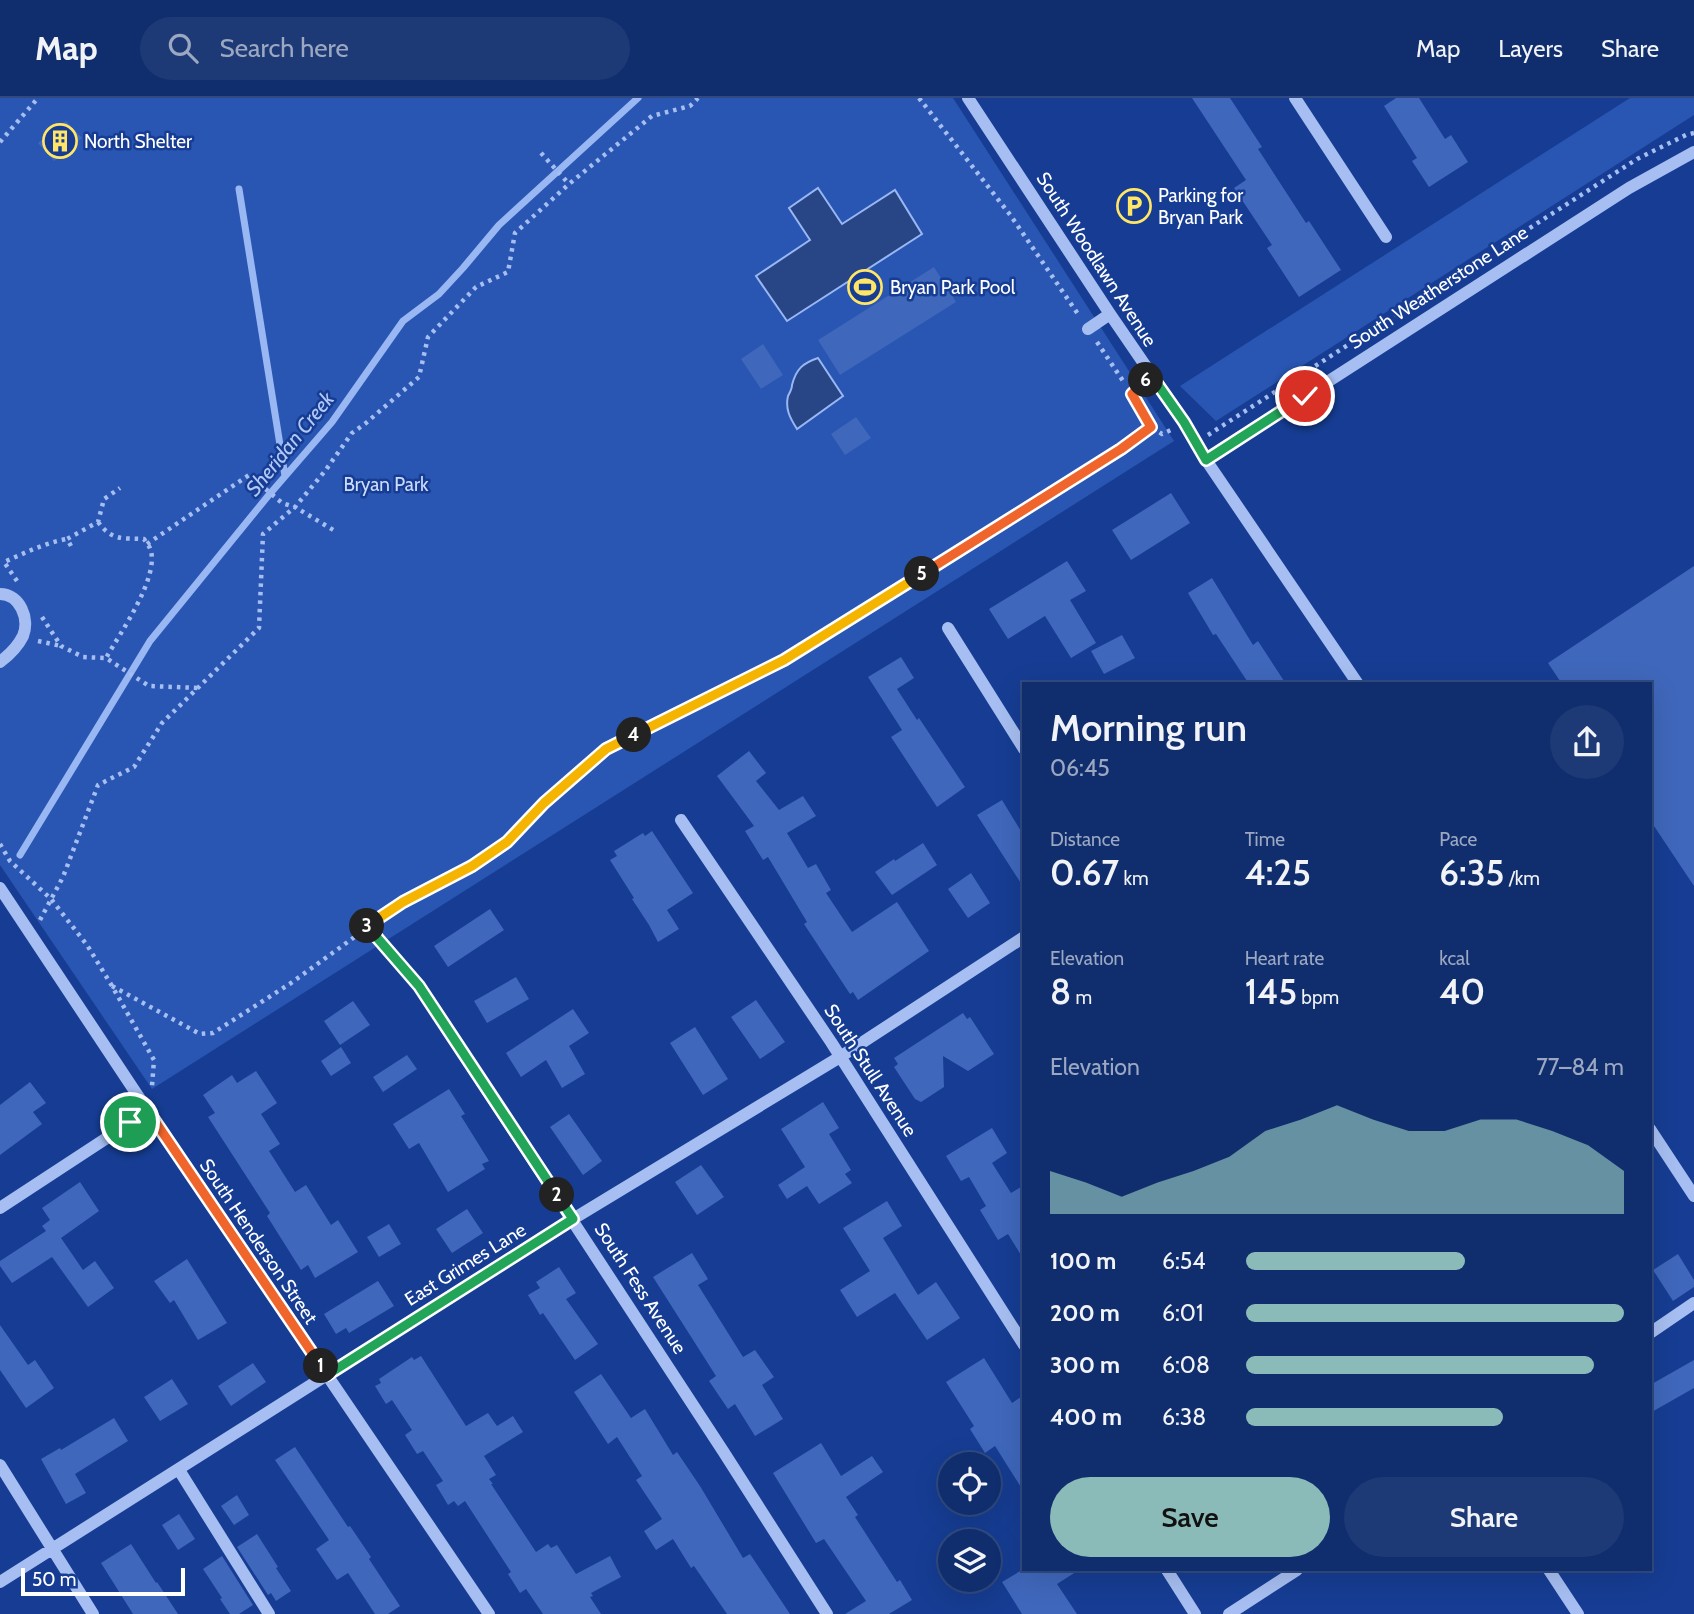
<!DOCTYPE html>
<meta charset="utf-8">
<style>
body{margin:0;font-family:Cabin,sans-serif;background:#1e3a76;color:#f1f3f6;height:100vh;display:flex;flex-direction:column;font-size:26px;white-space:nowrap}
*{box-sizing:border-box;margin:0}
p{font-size:23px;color:#9ca8c2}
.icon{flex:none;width:38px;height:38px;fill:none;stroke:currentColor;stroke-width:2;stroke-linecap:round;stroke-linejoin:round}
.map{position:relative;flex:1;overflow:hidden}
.drawer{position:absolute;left:1022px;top:584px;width:630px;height:889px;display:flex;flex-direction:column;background:#102e6e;border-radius:0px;box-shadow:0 7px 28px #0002,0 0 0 2px #304a81}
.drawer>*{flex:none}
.buttons{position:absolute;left:938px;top:1354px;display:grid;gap:14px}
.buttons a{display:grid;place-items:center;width:63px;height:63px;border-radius:50%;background:#102e6e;box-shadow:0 7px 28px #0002,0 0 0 2px #304a81;font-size:35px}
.scale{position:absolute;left:21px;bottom:18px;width:164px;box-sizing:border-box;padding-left:7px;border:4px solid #fff;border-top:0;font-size:19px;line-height:24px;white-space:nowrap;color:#fff;-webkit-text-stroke:5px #163d93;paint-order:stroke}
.pin{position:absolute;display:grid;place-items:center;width:60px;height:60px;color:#fff;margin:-30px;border:4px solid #fff;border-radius:50%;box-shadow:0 2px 7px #0007}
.km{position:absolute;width:35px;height:35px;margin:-18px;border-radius:50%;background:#222;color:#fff;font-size:19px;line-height:35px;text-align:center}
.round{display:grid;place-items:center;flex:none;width:74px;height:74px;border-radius:37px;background:#1e3a76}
.head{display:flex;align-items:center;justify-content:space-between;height:119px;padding:0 28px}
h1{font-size:38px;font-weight:600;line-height:52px}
.stats{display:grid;grid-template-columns:repeat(3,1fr);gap:10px;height:119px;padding:7px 28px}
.stats div{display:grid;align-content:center}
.stats b{font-size:35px;font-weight:600}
.stats small{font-size:19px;font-weight:400}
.stats p{font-size:19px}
.chart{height:196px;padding:14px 28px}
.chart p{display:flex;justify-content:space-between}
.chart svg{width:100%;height:126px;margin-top:7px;fill:#8bbbb9;opacity:.7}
.action{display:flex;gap:14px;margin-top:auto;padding:14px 28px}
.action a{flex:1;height:80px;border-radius:42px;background:#8bbbb9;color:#111;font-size:28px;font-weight:600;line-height:80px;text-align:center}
.action a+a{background:#1e3a76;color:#f1f3f6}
ul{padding:0 28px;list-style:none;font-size:23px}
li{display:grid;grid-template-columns:112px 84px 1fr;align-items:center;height:52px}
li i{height:18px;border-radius:9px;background:#8bbbb9}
header{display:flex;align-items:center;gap:42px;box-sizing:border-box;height:98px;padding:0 35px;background:#102e6e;border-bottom:2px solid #304a81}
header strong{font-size:33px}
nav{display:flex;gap:38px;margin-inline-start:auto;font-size:24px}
.search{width:490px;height:63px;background:#1e3a76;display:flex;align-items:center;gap:18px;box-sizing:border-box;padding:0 24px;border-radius:38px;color:#9ca8c2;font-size:26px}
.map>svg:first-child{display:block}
</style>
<header>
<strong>Map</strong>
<div class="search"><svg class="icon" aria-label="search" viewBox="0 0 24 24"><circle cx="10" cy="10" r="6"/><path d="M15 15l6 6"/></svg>Search here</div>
<nav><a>Map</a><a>Layers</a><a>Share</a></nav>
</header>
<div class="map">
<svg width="1694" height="1516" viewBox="0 0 1694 1516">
<rect width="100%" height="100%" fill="#163d93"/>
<path fill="#2956b2" d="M0 0H953L1174 343 152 991 0 767Z
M1630 0H1694V17L1216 323 1180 288Z"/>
<path fill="#284586" stroke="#98b7f3" stroke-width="2" d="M818 90 842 126 895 92 922 136 787 223 756 178 810 142 789 110Z
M818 260 843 298 797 331C790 320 785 311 788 298 790 294 792 291 792 287 796 271 803 265 818 260Z"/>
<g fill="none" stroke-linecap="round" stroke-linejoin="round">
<path stroke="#98b7f3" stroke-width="7" d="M239 91 285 378
M20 757 150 543 268 398 332 324 403 223 439 196 463 170 499 127 638 0"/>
</g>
<path fill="#3f67bb" d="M1192 0H1230L1262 49 1258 51 1306 125 1309 123 1341 172 1299 199 1267 150 1272 147 1234 90 1246 82Z
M1396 0H1419L1445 41 1451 37 1468 64 1429 89 1412 63 1417 60 1384 8Z
M66 23 82 40 54 63 38 45Z
M934 169 956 204 840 277 818 242Z
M763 246 783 277 761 291 741 261Z
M856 319 871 340 845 357 831 336Z
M1171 395 1190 425 1131 462 1112 432Z
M1067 463 1086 493 1070 502 1096 545 1071 560 1045 518 1008 541 989 511Z
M1694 468V788L1650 722V586H1562L1548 565Z
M1212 480 1253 547 1258 543 1286 586H1249L1216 536 1213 537 1188 495Z
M1122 537 1135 560 1104 576 1091 553Z
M901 559 914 580 897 591 917 622 919 620 965 689 937 709 891 639 902 632 868 579Z
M749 653 766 675 756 683 779 712 803 698 816 718 787 735 808 770 816 766 831 792 826 795 852 834 897 804 929 853 858 902 853 894 850 896 804 826 807 824 768 759 763 762 745 733 754 728 717 678Z
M1002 702 1024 738V790L977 717Z
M652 733 693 795 667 812 679 831 658 844 649 827 632 801 634 800 610 762 617 758 614 753 643 735 645 738Z
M923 745 937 767 892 797 875 774 894 761 895 763Z
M971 775 990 805 968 820 948 791Z
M490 811 504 832 448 869 434 848Z
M516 879 529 901 487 925 474 903Z
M756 902 785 944 760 961 731 919Z
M353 903 370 927 340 947 324 923Z
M573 911 589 935 569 948 585 976 562 990 546 962 521 979 506 955Z
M963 915 967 921 970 919 994 956 968 973 943 958 944 989 921 1004 915 1001 894 969 898 966 894 960Z
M695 929 728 981 703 997 670 945Z
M341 949 351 965 331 978 321 963Z
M407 957 417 971 383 994 373 979Z
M256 973 277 1005 261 1016 280 1046 269 1053 295 1094 306 1087 331 1127 338 1122 358 1154 315 1180 308 1167 301 1172 267 1118 270 1115 208 1019 215 1015 203 997 232 977 237 985Z
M30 984 46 1005 33 1014 42 1026 0 1057V1007Z
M449 991 465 1016 461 1018 489 1063 482 1066 485 1071 448 1094 419 1045 409 1051 393 1026Z
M823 1004 839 1030 829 1036 851 1072 845 1076 852 1085 819 1106 807 1088 787 1101 778 1087 805 1069 781 1031Z
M569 1016 602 1063 583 1077 550 1029Z
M992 1030 1007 1055 992 1065 1011 1095 1024 1087V1162L1008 1136 998 1142 980 1112 986 1108 969 1079 961 1083 946 1058Z
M701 1067 724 1099 697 1117 675 1084Z
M80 1084 99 1113 61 1140 83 1172 95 1163 114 1190 88 1209 52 1159 12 1185 0 1168V1163L46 1133 42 1128 50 1122 42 1110Z
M887 1103 902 1128 883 1140 918 1197 936 1184 960 1220 927 1242 895 1195 857 1219 840 1192 870 1173 843 1130Z
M467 1111 483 1135 452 1155 436 1131Z
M389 1126 401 1146 379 1159 367 1139Z
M692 1155 708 1181 698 1187 743 1259 755 1252 774 1279 762 1287 783 1321 755 1338 735 1306 728 1311 709 1283 716 1278 653 1179Z
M1678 1156 1694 1182V1189L1673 1203 1653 1172Z
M187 1161 227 1225 198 1242 174 1202 170 1205 154 1183Z
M559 1169 576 1195 566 1201 598 1246 575 1262 543 1215 540 1217 528 1197 540 1190 536 1184Z
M378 1183 394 1208 349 1235 346 1230 336 1236 324 1216Z
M0 1227 28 1267 35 1262 54 1290 26 1310 0 1272Z
M421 1258 466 1328 488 1315 497 1328 513 1318 523 1334 484 1358 496 1377 489 1381 493 1386H491L536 1454 548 1446 551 1450 557 1447 576 1476 610 1458 621 1479 591 1495 593 1498 590 1499 601 1516H543L526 1491 520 1495 508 1476 511 1474 465 1403 458 1408 454 1403 448 1407 436 1387 443 1383 423 1353 417 1356 405 1337 412 1332 392 1302 386 1306 375 1288 381 1285 379 1281 412 1259 414 1262Z
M984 1260 1012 1305 1024 1297V1394L995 1348 985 1355 970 1331 974 1328 946 1284Z
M1694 1262V1290L1650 1315V1287Z
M253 1265 266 1284 231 1308 218 1288Z
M601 1276 631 1320 645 1311 673 1357 677 1354 700 1388 743 1460 750 1456 790 1516H727L694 1468 691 1470 673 1441 656 1452 644 1433 662 1421 636 1382 642 1378 617 1339 608 1346 574 1294Z
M172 1281 188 1306 160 1323 144 1299Z
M114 1320 128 1343 75 1376 86 1395 66 1406 41 1361 60 1350 61 1352Z
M821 1345 841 1378 872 1358 883 1374 846 1399 858 1417 855 1419 897 1484 900 1482 912 1502 889 1516H845L866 1503 824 1441 816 1445 773 1375Z
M295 1349 348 1429 350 1428 371 1459 369 1461 400 1508 388 1516H375L348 1475 337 1482 316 1451 329 1442 275 1362Z
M237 1397 249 1417 234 1427 221 1408Z
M179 1416 195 1441 178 1452 162 1427Z
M257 1436 278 1469 276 1470 291 1493 276 1503 271 1495 268 1497 237 1449Z
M131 1446 156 1485 157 1484 178 1516H133L101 1465Z
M222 1458 253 1507 239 1516H230L220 1501 222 1500 203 1471Z
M1022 1472H1079L1057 1486 1077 1516H1022L1002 1484Z"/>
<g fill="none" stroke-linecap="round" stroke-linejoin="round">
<path stroke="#a6bef1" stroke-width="4.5" stroke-dasharray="3.5 5" stroke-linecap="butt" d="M919 0 1011 118 1080 219
M0 44 38 0
M541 55 569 86
M1097 244 1123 283
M1138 309 1151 329 1162 336 1171 332
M1208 337 1637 61 1686 37 1694 35
M98 424C112 443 122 440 144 441 146 444 148 447 150 450 161 478 120 535 106 560
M147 446 249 377 282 405 295 409 335 433
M71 448 67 441 98 424 104 401 120 390
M17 483 4 464C25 455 44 445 67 441
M42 519 61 548 83 559 106 560 149 588 199 590
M38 543 61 548
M0 746 10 763 51 801 87 847 112 888 154 962 152 988
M40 822 63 779 98 687 134 669 162 625 259 530 263 436 295 409 325 373 352 335 366 325 419 279 428 239 476 189 508 174 515 135 569 86 652 18 690 8 698 0
M367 829 410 877
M112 888 200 936 213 935 291 885 403 804 472 768 507 744 544 705 606 651 784 562 1121 351 1151 329"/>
<path stroke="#a6bef1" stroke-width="12" d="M968 0 1110 216 1184 324 1206 362 1358 586
M1295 0 1386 139
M1088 231 1110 216
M1132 296 1151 277
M1206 362 1629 90 1694 54
M0 496C20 496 30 521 23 538 18 548 8 558 0 564
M948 530 1024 651
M681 722 831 944 1024 1247
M0 790 148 1013 489 1516
M419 888 723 1353 827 1516
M1650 1031 1694 1098
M0 1110 148 1013
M1650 1235 1694 1205
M0 1367 93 1516
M179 1372 269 1516
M1167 1472 1195 1516
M1549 1472 1578 1516
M0 1484 573 1121 840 959 1024 839
M1229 1516 1297 1472"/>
</g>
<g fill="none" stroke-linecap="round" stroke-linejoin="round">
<g stroke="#fff" stroke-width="14">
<path id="split-1" d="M130 1024 148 1013 321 1268"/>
</g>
<g stroke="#fff" stroke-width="14">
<path id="split-2" d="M321 1268 327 1277 573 1121 557 1097"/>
</g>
<g stroke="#fff" stroke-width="14">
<path id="split-3" d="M367 828 419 888 557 1097"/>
</g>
<g stroke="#fff" stroke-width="14">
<path id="split-4" d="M367 828 403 804 472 768 507 744 544 705 606 651 634 637"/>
</g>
<g stroke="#fff" stroke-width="14">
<path id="split-5" d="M634 637 784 562 922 476"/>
</g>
<g stroke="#fff" stroke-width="14">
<path id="split-6" d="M922 476 1121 351 1151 329 1132 296 1146 282"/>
</g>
<g stroke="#fff" stroke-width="14">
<path id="split-7" d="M1146 282 1151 277 1184 324 1206 362 1305 298"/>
</g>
<use href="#split-1" stroke="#f0652b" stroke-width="9"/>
<use href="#split-2" stroke="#22a559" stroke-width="9"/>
<use href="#split-3" stroke="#22a559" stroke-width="9"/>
<use href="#split-4" stroke="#f5b400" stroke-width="9"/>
<use href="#split-5" stroke="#f5b400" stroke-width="9"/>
<use href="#split-6" stroke="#f0652b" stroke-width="9"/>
<use href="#split-7" stroke="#22a559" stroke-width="9"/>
</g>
<defs>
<g id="building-ring" transform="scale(1.75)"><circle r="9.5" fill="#163d93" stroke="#ffe666" stroke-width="1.5"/><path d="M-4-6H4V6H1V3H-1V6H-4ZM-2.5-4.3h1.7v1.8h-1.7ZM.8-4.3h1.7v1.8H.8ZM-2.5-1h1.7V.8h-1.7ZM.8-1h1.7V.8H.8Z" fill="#ffe666"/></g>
<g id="parking-ring" transform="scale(1.75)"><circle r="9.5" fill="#163d93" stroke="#ffe666" stroke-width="1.5"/><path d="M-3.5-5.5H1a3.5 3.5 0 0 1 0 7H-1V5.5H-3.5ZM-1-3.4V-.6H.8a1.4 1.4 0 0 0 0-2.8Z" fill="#ffe666"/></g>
<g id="stadium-ring" transform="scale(1.75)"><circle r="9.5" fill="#163d93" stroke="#ffe666" stroke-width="1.5"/><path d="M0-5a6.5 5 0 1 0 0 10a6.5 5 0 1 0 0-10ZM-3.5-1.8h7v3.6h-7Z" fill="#ffe666"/></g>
</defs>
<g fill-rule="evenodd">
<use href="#building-ring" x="60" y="43"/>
<use href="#parking-ring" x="1134" y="108"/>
<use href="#stadium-ring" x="865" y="189"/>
</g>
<g text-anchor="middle" stroke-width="5" stroke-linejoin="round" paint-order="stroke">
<g font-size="19" fill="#fff" stroke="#163d93" text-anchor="start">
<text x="84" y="50">North Shelter</text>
<text x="1158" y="104">Parking for<tspan x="1158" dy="22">Bryan Park</tspan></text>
<text x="890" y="196">Bryan Park Pool</text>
</g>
<g font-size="19" fill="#fff" stroke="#163d93">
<text transform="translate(1097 161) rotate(57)" y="7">South Woodlawn Avenue</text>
<text transform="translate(1438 189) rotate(-33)" y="7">South Weatherstone Lane</text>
<text transform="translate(871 972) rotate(57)" y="7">South Stull Avenue</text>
<text transform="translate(259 1143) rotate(56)" y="7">South Henderson Street</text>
<text transform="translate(465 1166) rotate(-32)" y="7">East Grimes Lane</text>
<text transform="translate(641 1190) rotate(57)" y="7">South Fess Avenue</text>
</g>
<g font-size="19" fill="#cddcfc" stroke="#163d93">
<text x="386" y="393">Bryan Park</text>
</g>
<g font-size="21" font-style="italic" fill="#b2c9f8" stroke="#163d93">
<text transform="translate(290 346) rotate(-51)" y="7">Sheridan Creek</text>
</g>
</g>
</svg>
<div class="buttons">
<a><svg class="icon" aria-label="locate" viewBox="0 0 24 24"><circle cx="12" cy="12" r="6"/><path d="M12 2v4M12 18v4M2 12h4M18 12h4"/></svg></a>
<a><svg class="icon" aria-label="layers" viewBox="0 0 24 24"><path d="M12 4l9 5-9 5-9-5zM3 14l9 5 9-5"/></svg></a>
</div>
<div class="scale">50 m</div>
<div class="pin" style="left:130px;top:1024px;background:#1e9e55"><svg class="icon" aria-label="arrive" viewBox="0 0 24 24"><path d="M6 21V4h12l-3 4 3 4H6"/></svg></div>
<div class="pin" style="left:1305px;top:298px;background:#d93025"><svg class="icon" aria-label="check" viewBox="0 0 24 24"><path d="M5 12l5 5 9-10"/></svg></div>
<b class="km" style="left:321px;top:1268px">1</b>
<b class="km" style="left:557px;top:1097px">2</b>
<b class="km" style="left:367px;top:828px">3</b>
<b class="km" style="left:634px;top:637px">4</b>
<b class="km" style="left:922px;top:476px">5</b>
<b class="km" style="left:1146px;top:282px">6</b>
<section class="drawer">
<div class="head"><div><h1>Morning run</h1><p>06:45</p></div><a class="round"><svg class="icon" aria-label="share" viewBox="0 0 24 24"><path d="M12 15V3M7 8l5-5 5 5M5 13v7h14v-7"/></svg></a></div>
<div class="stats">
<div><p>Distance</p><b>0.67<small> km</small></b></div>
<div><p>Time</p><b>4:25</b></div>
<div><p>Pace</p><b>6:35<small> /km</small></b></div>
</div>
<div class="stats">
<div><p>Elevation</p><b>8<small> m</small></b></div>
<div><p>Heart rate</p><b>145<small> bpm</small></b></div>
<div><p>kcal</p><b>40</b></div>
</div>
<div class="chart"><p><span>Elevation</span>77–84 m</p>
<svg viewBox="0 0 160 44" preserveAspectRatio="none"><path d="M0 44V29L10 33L20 38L30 33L40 29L50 24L60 15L70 11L80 6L90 11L100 15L110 15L120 11L130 11L140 15L150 20L160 29V44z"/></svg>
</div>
<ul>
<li><b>100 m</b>6:54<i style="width:58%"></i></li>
<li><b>200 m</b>6:01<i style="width:100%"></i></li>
<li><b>300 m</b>6:08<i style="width:92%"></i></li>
<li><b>400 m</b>6:38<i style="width:68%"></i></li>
</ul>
<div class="action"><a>Save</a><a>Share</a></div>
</section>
</div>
